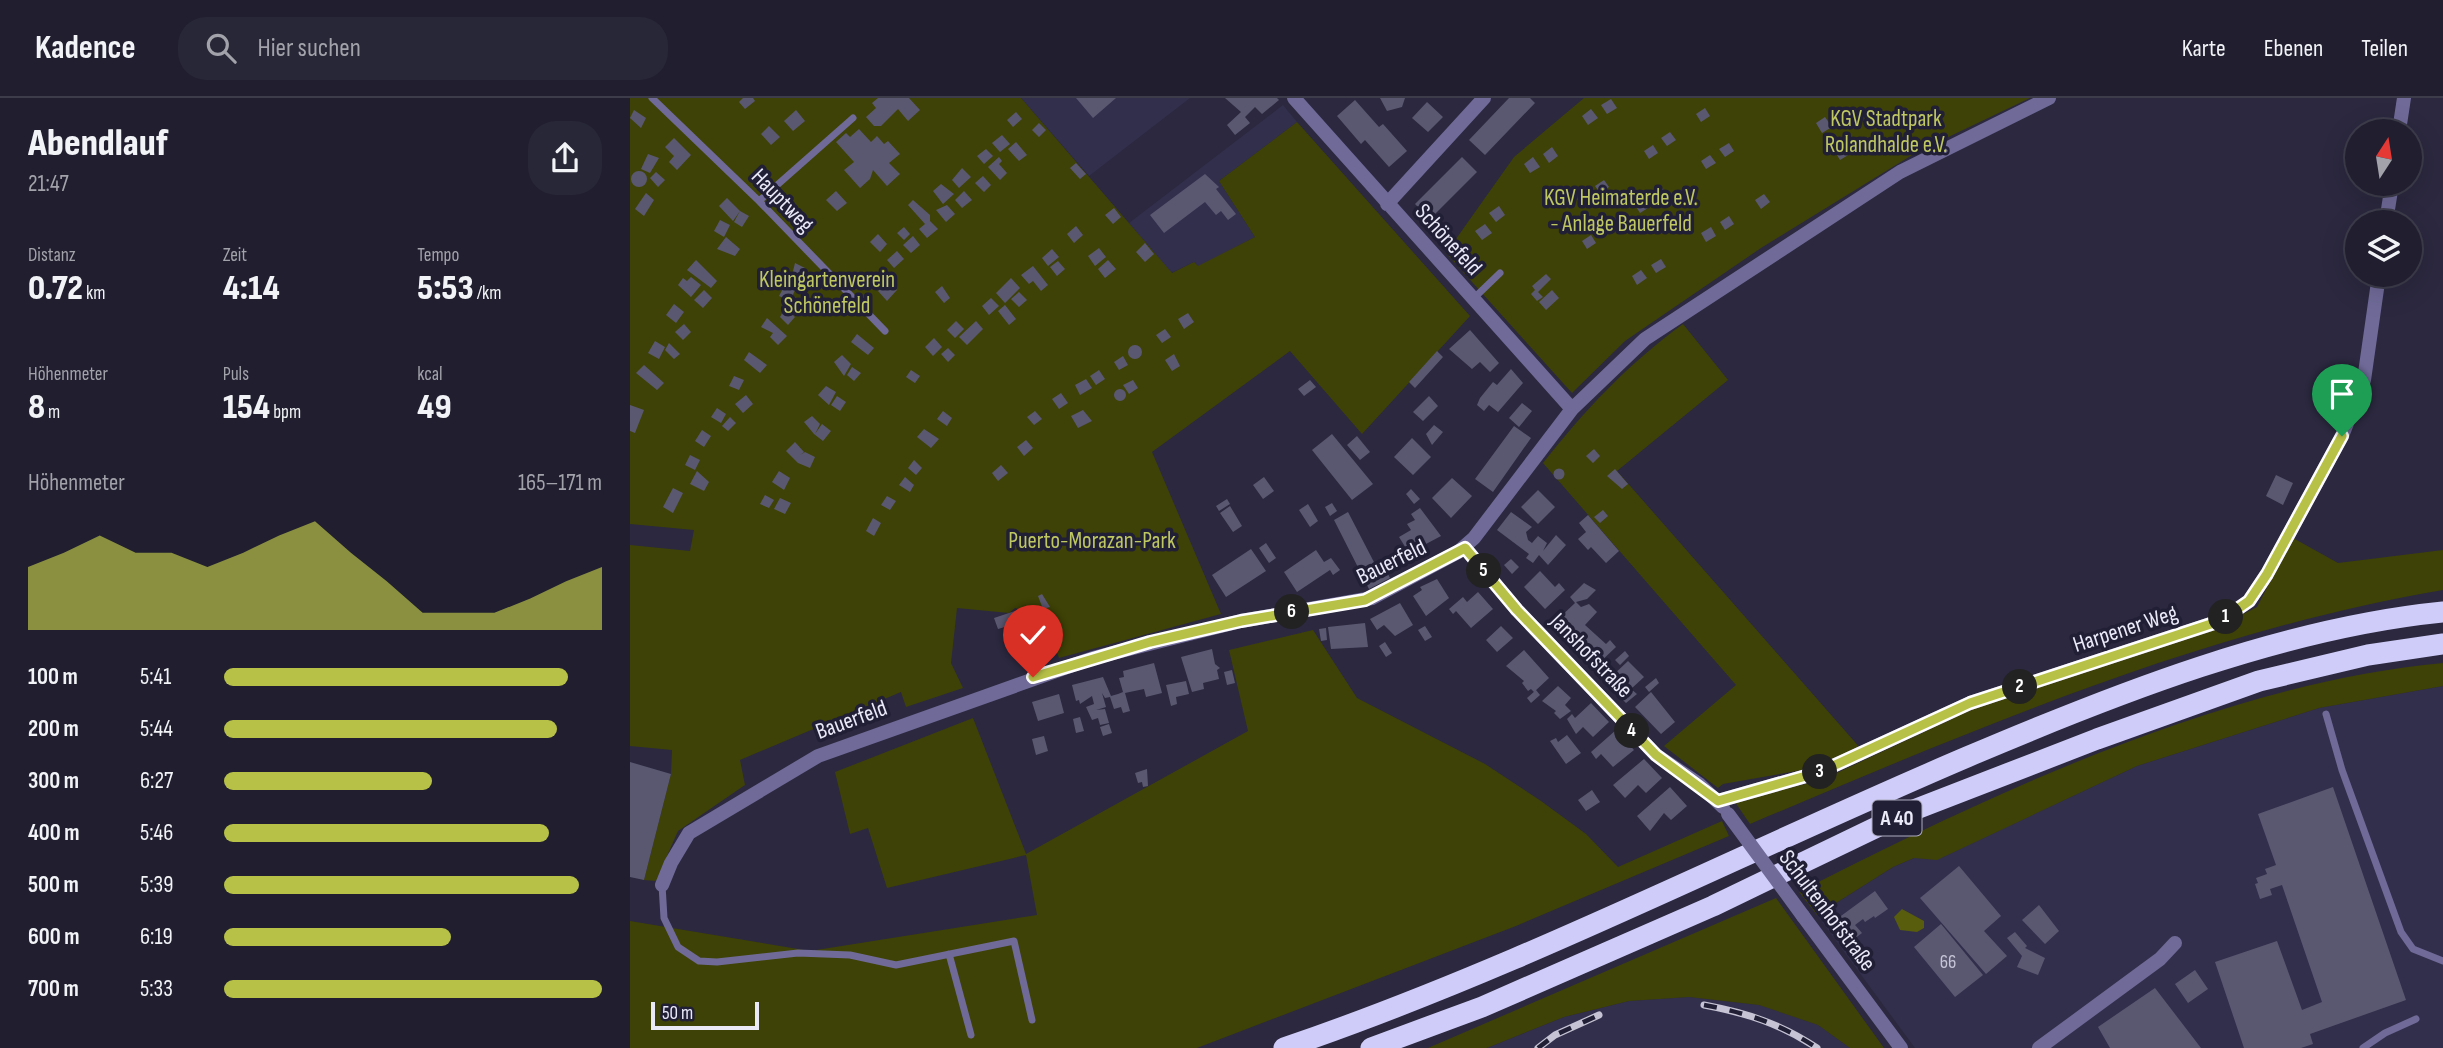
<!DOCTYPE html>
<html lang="de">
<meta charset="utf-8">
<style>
body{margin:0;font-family:"Sofia Sans Condensed",sans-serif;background:#282737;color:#f1f3f6;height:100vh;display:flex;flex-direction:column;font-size:26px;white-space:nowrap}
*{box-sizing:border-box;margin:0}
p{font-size:23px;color:#a2a2aa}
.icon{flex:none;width:38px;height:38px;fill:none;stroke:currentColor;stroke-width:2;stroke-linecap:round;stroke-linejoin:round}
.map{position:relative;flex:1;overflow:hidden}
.side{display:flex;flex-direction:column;background:#201e2f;width:630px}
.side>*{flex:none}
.needle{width:46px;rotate:12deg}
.controls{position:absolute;left:1715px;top:21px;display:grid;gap:14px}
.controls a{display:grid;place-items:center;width:77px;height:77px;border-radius:50%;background:#201e2f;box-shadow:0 7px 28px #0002,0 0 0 2px #3d3c4b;font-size:35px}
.scale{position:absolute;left:21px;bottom:18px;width:108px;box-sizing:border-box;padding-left:7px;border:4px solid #eae9f8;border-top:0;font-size:19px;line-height:24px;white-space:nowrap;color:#eae9f8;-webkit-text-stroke:5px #211f35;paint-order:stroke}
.pin{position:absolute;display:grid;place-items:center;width:60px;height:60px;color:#fff;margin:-72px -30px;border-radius:50% 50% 50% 0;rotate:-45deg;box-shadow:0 0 7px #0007}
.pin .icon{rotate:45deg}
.km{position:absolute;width:35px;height:35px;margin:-18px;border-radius:50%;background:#222;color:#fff;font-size:19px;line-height:35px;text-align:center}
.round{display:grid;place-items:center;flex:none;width:74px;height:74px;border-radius:28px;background:#282737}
.head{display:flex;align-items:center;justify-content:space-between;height:119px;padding:0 28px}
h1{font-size:38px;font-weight:800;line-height:52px}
.stats{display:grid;grid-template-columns:repeat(3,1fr);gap:10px;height:119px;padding:7px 28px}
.stats div{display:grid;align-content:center}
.stats b{font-size:35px;font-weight:800}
.stats small{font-size:19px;font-weight:400}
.stats p{font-size:19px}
.chart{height:196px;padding:14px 28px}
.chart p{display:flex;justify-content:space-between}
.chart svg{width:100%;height:126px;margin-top:7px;fill:#b7c147;opacity:.7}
ul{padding:0 28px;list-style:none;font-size:23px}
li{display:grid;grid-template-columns:112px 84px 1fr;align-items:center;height:52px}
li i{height:18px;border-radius:9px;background:#b7c147}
header{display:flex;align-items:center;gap:42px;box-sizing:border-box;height:98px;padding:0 35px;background:#201e2f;border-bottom:2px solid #3d3c4b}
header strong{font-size:33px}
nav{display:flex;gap:38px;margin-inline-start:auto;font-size:24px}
.search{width:490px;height:63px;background:#282737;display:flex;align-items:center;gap:18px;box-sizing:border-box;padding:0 24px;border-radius:28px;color:#a2a2aa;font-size:26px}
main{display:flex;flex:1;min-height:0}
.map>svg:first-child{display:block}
</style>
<header>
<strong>Kadence</strong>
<div class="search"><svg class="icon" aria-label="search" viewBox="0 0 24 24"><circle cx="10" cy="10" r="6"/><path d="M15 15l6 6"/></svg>Hier suchen</div>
<nav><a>Karte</a><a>Ebenen</a><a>Teilen</a></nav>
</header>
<main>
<section class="side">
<div class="head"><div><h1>Abendlauf</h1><p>21:47</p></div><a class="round"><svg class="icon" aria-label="share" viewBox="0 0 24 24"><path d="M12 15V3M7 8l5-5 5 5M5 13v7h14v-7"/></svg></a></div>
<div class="stats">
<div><p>Distanz</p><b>0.72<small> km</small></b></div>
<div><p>Zeit</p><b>4:14</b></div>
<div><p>Tempo</p><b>5:53<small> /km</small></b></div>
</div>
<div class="stats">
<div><p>Höhenmeter</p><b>8<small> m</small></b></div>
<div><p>Puls</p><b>154<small> bpm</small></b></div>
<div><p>kcal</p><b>49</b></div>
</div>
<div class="chart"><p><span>Höhenmeter</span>165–171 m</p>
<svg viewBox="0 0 160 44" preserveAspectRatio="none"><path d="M0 44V22L10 17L20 11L30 17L40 17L50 22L60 17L70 11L80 6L90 17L100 27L110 38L120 38L130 38L140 33L150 27L160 22V44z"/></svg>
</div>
<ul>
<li><b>100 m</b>5:41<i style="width:91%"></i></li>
<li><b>200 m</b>5:44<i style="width:88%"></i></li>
<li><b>300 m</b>6:27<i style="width:55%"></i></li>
<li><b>400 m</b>5:46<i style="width:86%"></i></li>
<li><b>500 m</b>5:39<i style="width:94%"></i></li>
<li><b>600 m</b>6:19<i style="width:60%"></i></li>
<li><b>700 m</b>5:33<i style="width:100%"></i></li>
</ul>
</section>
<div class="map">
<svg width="1813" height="950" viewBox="0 0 1813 950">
<rect width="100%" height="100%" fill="#2b283f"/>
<path fill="#322f4c" d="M391 0H560L459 78Z
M653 7 667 24 589 83 625 139 568 169 564 164 541 175 499 125Z
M1813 588V950H1285L1187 817 1263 769 1284 760 1307 761 1507 668 1689 610Z
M1059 899 1129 907 1188 927 1220 950H857L934 919 999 903Z"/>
<path fill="#3e4206" d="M0 0H391L542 175 564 164 568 168 625 139 589 83 667 24 840 218 732 336 660 253 522 354 591 516 429 560 414 518 385 510 379 515 327 510 321 565 333 590 276 609 271 594 110 662 115 687 48 733 26 783 14 782 41 676 42 652 0 648V447L60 453 64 432 0 426Z
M954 0H1400L1287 54 1131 150 995 243 942 295 816 155 884 59Z
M1053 226 1098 282 987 373 1231 651 1178 671 1093 686 1088 690 1034 648 1106 587 913 365C955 312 998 266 1053 226Z
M1663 440 1708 465 1813 452V492C1572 533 1345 631 1120 726L1105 704 1194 681 1343 611 1590 528 1627 509Z
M683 532 727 600 855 666 911 703 956 736 988 769 1092 723 1099 738 886 828 567 950H0V823L180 853 407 817 396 757 257 790 238 730 220 736 205 674 343 620 396 756 618 633 599 552Z
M1813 565V588L1689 610 1507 668 1307 762 1284 760 1263 769 1187 817 1169 794C1362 695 1596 585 1813 565Z
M1146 800 1254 950H1220L1188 927 1129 907 1059 899 999 903 934 919 857 950H798Z"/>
<path fill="#585d0d" d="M1272 811 1294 823V830L1287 834 1270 832 1264 819Z"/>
<path fill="#5a5871" d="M113 0H123L125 3 115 11 109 4Z
M248 0H279L290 12 278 23 268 11 251 28H244L236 19 246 10 242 5Z
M446 0H486L463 20Z
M595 0H647L649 2 632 16 625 9 615 19 620 25 605 37 597 27 611 14Z
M750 0H775L772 9 757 13Z
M879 0H900L905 5 855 57 839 42Z
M981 1 987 10 977 16 971 7Z
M725 2 749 29 753 26 777 53 759 69 735 42 731 46 707 18Z
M797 4 813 19 798 34 782 20Z
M1075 10 1080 18 1071 24 1066 16Z
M961 11 968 20 958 27 952 18Z
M4 12 16 20 11 30 0 20Z
M166 12 175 23 163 33 154 23Z
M386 14 392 21 383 29 377 22Z
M1195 19 1202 29 1192 35 1186 25Z
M409 25 416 32 409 39 402 32Z
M139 28 150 39 141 47 131 36Z
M229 31 241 44 247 38 254 46 258 43 270 56 259 65 270 76 257 88 243 72 240 81 230 90 214 72 224 64 206 44 216 35 220 39Z
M1040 34 1046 42 1037 48 1031 40Z
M372 37 380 46 370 54 362 45Z
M44 40 61 57 47 72 39 64 44 58 35 49Z
M386 44 397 57 389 63 378 51Z
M1099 45 1104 53 1095 59 1089 51Z
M1213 46 1220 56 1210 62 1204 52Z
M1023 47 1028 55 1019 61 1014 53Z
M922 49 928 58 919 65 913 56Z
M356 51 363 58 354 66 347 58Z
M18 56 29 60 20 75 11 71Z
M1080 57 1086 65 1076 71 1071 63Z
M369 59 372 63 369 66 377 75 370 82 358 69Z
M832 59 847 74 800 121 785 106Z
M903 59 910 69 900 75 894 66Z
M446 65 456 76 450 81 440 70Z
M332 70 341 79 329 90 322 82Z
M1 81a8 8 0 1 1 16 0a8 8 0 1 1-16 0Z
M26 74 35 82 28 89 20 80Z
M575 76 589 89 586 91 606 116 598 122 591 113 586 117 575 104 534 135 520 117Z
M353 78 361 87 354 94 345 85Z
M974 82 979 89 970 95 965 88Z
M311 86 324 96 313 106 303 93Z
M1032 90 1037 98 1027 104 1022 96Z
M206 93 217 105 207 113 196 102Z
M334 93 342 102 332 110 325 102Z
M956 94 961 102 952 108 947 101Z
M16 95 24 102 14 118 5 111Z
M1134 96 1140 104 1131 111 1125 102Z
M97 100 110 113 103 123 89 108Z
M283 102 300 117V123L308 131 297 140 289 131 295 126 278 107Z
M1013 102 1018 110 1010 115 1005 107Z
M317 107 325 116 316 124 306 112Z
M869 108 875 117 866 124 859 115Z
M484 110 491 119 483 126 475 117Z
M110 113 119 118 112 129 104 124Z
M1099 118 1104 126 1095 132 1090 124Z
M90 122 100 127 94 139 84 133Z
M855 126 862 135 852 142 845 133Z
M446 128 453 137 444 145 437 136Z
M274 129 280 136 274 142 267 135Z
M1081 129 1086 138 1076 144 1071 135Z
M248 136 257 146 250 154 240 144Z
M961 137 966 145 957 151 952 143Z
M283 138 290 147 281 155 273 147Z
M96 139 110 151 105 158 87 151Z
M515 145 524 156 515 164 506 154Z
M469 150 476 159 465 168 458 158Z
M422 151 429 159 418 168 412 160Z
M267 153 274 161 264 170 257 162Z
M1031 161 1036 169 1026 175 1021 167Z
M66 162 87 183 81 190 57 172Z
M478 162 486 171 475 180 468 171Z
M428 163 435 171 427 178 420 169Z
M165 165 175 170 170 181 162 177Z
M403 168 418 187 411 193 403 183 399 186 391 177Z
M1011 172 1017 180 1007 187 1002 178Z
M916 176 921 181 908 194 913 199 907 203 901 196 905 192 902 188Z
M174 177 183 187 176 195 168 187Z
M61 179 71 187 61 199 48 187 53 180 57 183Z
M381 180 390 190 375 205 366 195Z
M259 183 267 192 257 203 248 193Z
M156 185 166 190 160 203 149 198Z
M312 188 320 200 314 205 305 194Z
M74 192 82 200 73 210 64 202Z
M922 192 929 200 916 212 909 204Z
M389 194 397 202 389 209 381 201Z
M361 200 369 208 359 217 352 208Z
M44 206 54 214 46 225 36 217Z
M375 207 386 221 379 227 368 213Z
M155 210 165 219 158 227 150 219Z
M558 215 564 224 554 231 548 221Z
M137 220 157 238 148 247 140 239 143 235 131 229Z
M326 223 334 231 325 240 317 232Z
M346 223 353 231 337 247 329 239Z
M54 226 61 234 53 242 45 234Z
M535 231 541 239 532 245 526 237Z
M840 232 869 265 860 274 850 264 842 271 819 251Z
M227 236 244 250 238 257 221 244Z
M304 240 312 249 303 258 295 249Z
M25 243 35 249 29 261 18 255Z
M39 245 50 256 44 261 35 252Z
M498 254a7 7 0 1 1 14 0a7 7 0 1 1-14 0Z
M318 250 325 257 318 264 311 256Z
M807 253 813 259 785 290 779 284Z
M119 254 137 267 130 275 114 262Z
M544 256 550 268 542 273 535 262Z
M212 257 221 266 214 278 204 264Z
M493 258 498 267 489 272 484 264Z
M14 267 34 285 27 292 6 275Z
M222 269 231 275 224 283 217 277Z
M881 271 893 285 868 314 859 307 854 313 847 307 850 300 863 284 867 287Z
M281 272 290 278 285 285 276 279Z
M469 272 475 281 466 287 460 278Z
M104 278 114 282 109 292 99 288Z
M456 281 462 290 450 297 445 287Z
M503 282 508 290 499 296 493 287Z
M680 282 686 289 674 298 668 291Z
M196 288 206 294 199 307 188 297Z
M484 297a6 6 0 1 1 12 0a6 6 0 1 1-12 0Z
M431 295 438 305 429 311 422 301Z
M116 297 123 306 113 315 105 306Z
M207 298 216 304 210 313 201 307Z
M799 298 808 308 793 323 783 314Z
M892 305 902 313 889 329 879 320Z
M0 307 14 312 5 335 0 333Z
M87 310 96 316 91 325 81 319Z
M453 312 462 323 448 330 441 318Z
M313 313 322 320 317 328 307 321Z
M405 313 412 321 404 327 397 319Z
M182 318 190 326 185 336 192 326 201 333 193 343 184 336 174 324Z
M100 319 106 325 98 333 92 328Z
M804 327 813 334 802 347 796 336Z
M884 328 901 340 863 394 845 381Z
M294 331 309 341 301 350 287 339Z
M72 332 81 338 74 349 65 343Z
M702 336 743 386 722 402 682 352Z
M727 338 740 354 730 362 717 347Z
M782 340 801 359 783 377 764 359Z
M396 342 403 350 394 358 387 349Z
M165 344 174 354 170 357 175 354 185 359 180 370 168 365 156 353Z
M964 351 970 358 963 365 956 358Z
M60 357 70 362 65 372 55 367Z
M284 362 292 370 286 377 278 370Z
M371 367 378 375 368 383 362 375Z
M923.5 376a5.5 5.5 0 1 1 11 0a5.5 5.5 0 1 1-11 0Z
M985 371 998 386 992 391 977 378Z
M67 373 79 384 74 393 60 386Z
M149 373 160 380 154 392 142 384Z
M1646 377 1663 385 1653 407 1636 398Z
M275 379 284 387 280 394 269 387Z
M634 379 644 393 633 401 623 387Z
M822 380 842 398 821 420 802 400Z
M43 390 53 395 43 415 33 409Z
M781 391 790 401 784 406 776 396Z
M908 392 925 409 908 426 891 409Z
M135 397 144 402 139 410 130 406Z
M257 398 266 403 260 412 251 407Z
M150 400 161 405 155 416 144 411Z
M597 401 600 406 589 413 586 408Z
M702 405 707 413 700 418 695 409Z
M678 406 688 423 680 429 669 412Z
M600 408 612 428 603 434 590 415Z
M790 410 811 438 779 455 769 439 781 432 777 426 785 422 781 416Z
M973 412 978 418 970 425 964 419Z
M718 414 746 468 752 464 760 480 739 491 704 422Z
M881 414 902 429 896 434 898 442 902 445 908 438 917 445 913 453 926 437 936 447 918 467 909 457 903 465 896 460 899 456 867 432Z
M958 417 989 453 976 465 961 449 958 452 948 441 956 434 949 425Z
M243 420 251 425 244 438 236 433Z
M636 445 646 460 639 465 629 450Z
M621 451 636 473 596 499 582 477Z
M686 452 694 464 701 460 710 472 703 477 700 472 667 494 654 474Z
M881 461 889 469 882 476 874 467Z
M910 473 925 489 929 485 935 492 915 511 894 489Z
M807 481 819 500 796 518 783 498 792 492 790 489Z
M954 485 966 492 957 501 946 504 951 509 959 506 967 514 955 527 976 546 980 542 986 549 967 567 937 542 940 539 926 523 945 505 940 499Z
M848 494 863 511 841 530 826 513 823 516 819 511 833 499 837 504Z
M412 496 420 509 413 511 408 498Z
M770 505 783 527 765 538 754 527 747 532 740 521Z
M385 513 389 525 368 531 364 520Z
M406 520 420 562 400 569 388 531 397 528 396 523Z
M735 525 738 549 701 551 698 529Z
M795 528 802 539 795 543 788 532Z
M871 528 883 540 867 554 856 542Z
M696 530 697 542 691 543 689 531Z
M755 544 762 555 756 559 749 548Z
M582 551 585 566 590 570 587 572 589 581 573 585 574 591 562 594 551 559Z
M894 552 919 580 904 594 901 591 898 593 892 585 894 583 876 568Z
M995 553 999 558 990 567 985 562Z
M998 563 1014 579 1001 591 1007 596 996 605 991 600 994 597 979 581Z
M524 565 532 595 516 599 514 591 495 595 500 613 493 615 491 609 484 611 480 599 475 600 472 595 476 609 466 612 475 611 479 625 470 627 468 620 462 622 456 609 464 606 462 598 450 606 449 602 446 603 442 587 473 579 481 598 488 596 493 594 489 580 494 579 493 573Z
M602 572 605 585 597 587 594 574Z
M1026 580 1029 585 1019 594 1015 589Z
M556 583 559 596 546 599 547 606 541 608 536 587Z
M928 588 941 600 935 607 941 613 930 621 924 615 926 613 912 603Z
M906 592 910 597 901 605 897 600Z
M1021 594 1045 624 1031 636 1005 609Z
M429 596 434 615 408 623 402 604Z
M961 605 979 624 963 639 953 629 946 636 937 621 942 616 945 620Z
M450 619 454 633 446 635 443 621Z
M479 626 482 635 473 638 470 629Z
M986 632 1004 652 983 669 971 656 966 661 961 654Z
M937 637 951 655 936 666 920 643 926 640 928 644Z
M414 638 418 653 406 657 402 641Z
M1014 661 1032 680 1016 695 1008 687 995 700 983 687Z
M0 664 41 676 14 782 0 779Z
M517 671 518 688 513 689 512 684 508 685 505 675Z
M1040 689 1057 708 1041 722 1034 715 1020 733 1007 718Z
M1703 689 1776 902 1680 936 1683 946 1671 950H1614L1585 864 1647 843 1672 912 1692 904 1652 787 1640 791 1642 797 1630 801 1625 786 1628 785 1626 780 1637 776 1635 771 1646 767 1628 716Z
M962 692 970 704 956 713 948 702Z
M1329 768 1371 818 1354 833 1377 858 1356 876 1290 800Z
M1245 793 1258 811 1245 820 1244 818 1235 824 1233 821 1225 827 1232 835 1216 847 1200 826Z
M1409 807 1429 833 1415 846 1392 822Z
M1311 826 1353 877 1325 899 1284 849Z
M1385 834 1397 848 1395 850 1415 860 1408 877 1387 869 1392 858 1377 840Z
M1565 872 1578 891 1558 905 1545 886Z
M1525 890 1571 950H1480L1468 929Z"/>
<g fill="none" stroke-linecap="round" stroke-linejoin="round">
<path stroke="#6f6a98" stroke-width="7" d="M22 0 129 103 255 233
M129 103 223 20
M843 201 870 175
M1696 616 1712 672 1771 834 1783 851 1813 863
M32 787 34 820 48 849 69 863 87 864 168 855 220 857 266 867 384 843 402 922
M319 856 341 937
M1733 950 1755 935 1786 921"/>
<path stroke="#6f6a98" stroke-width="14" d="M664 0 942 311
M1769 33 1774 0
M757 106 854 0
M1756 124 1762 86
M835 450 887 512 1026 657 1069 686 1093 709
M1088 703 1190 674 1340 605 1590 523 1619 503 1637 476 1712 338 1734 282 1749 177
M32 787 41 765 59 735 188 658 463 560 611 523 742 500 828 454 844 440 942 311 1015 241 1270 74 1419 0
M1173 818 1271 950
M1409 950 1530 861 1545 845"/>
<path stroke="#cfccf9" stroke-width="21" d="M654 950C889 870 1109 756 1337 659 1485 596 1652 530 1813 514
M741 950 852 909 1083 808 1276 715 1467 641 1629 583 1738 557 1813 546"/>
<g stroke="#c5c3d4" stroke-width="7">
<path id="rail" d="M1074 907C1117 915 1151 926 1187 950
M908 950 925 937 969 917"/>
</g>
<use href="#rail" stroke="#211f35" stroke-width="4.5" stroke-dasharray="13" stroke-linecap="butt"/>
<path stroke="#6f6a98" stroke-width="14" d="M1098 716 1173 818"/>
</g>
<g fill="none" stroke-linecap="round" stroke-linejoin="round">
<g stroke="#fff" stroke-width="14">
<path id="route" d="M403 579 520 544 611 523 735 502 835 450 887 512 1026 657 1088 703 1190 674 1340 605 1590 523 1619 503 1637 476 1712 338"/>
</g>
<use href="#route" stroke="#b7c147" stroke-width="9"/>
</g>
<g text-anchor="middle" stroke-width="7" stroke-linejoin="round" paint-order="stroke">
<g font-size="19" fill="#c6c5d6">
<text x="1318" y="870">66</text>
</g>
<rect fill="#211f35" stroke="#aeacbe" stroke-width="2" x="1242.5" y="702.5" width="49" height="35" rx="5"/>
<g font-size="21" font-weight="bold" fill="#eae9f8">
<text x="1267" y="727">A 40</text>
</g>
<g font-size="23" fill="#bec761" stroke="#211f35">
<text x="1256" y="28">KGV Stadtpark<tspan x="1256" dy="26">Rolandhalde e.V.</tspan></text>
<text x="991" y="107">KGV Heimaterde e.V.<tspan x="991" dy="26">- Anlage Bauerfeld</tspan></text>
<text x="197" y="189">Kleingartenverein<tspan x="197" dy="26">Schönefeld</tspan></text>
<text x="462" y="450">Puerto-Morazan-Park</text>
</g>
<g font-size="23" fill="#eae9f8" stroke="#211f35">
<text transform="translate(153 102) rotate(46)" y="8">Hauptweg</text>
<text transform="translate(819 141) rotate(48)" y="8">Schönefeld</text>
<text transform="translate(761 463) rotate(-26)" y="8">Bauerfeld</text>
<text transform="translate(1495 530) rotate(-18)" y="8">Harpener Weg</text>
<text transform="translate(962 557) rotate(46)" y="8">Janshofstraße</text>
<text transform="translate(221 621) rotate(-20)" y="8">Bauerfeld</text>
<text transform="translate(1198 812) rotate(53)" y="8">Schultenhofstraße</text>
</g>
</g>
</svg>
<div class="controls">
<a><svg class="needle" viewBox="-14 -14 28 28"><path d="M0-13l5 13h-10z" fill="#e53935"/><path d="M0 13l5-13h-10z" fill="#a2a2aa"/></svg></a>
<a><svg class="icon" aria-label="layers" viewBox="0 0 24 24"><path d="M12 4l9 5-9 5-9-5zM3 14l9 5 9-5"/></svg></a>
</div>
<div class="scale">50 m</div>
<div class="pin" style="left:1712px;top:338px;background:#1e9e55"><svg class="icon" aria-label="arrive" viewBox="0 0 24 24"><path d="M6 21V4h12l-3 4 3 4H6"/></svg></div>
<div class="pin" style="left:403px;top:579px;background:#d93025"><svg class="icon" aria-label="check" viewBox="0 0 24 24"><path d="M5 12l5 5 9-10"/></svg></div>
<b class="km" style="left:1596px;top:519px">1</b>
<b class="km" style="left:1390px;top:589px">2</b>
<b class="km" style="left:1190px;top:674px">3</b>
<b class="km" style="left:1002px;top:633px">4</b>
<b class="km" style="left:854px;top:473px">5</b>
<b class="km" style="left:662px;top:514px">6</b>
</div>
</main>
